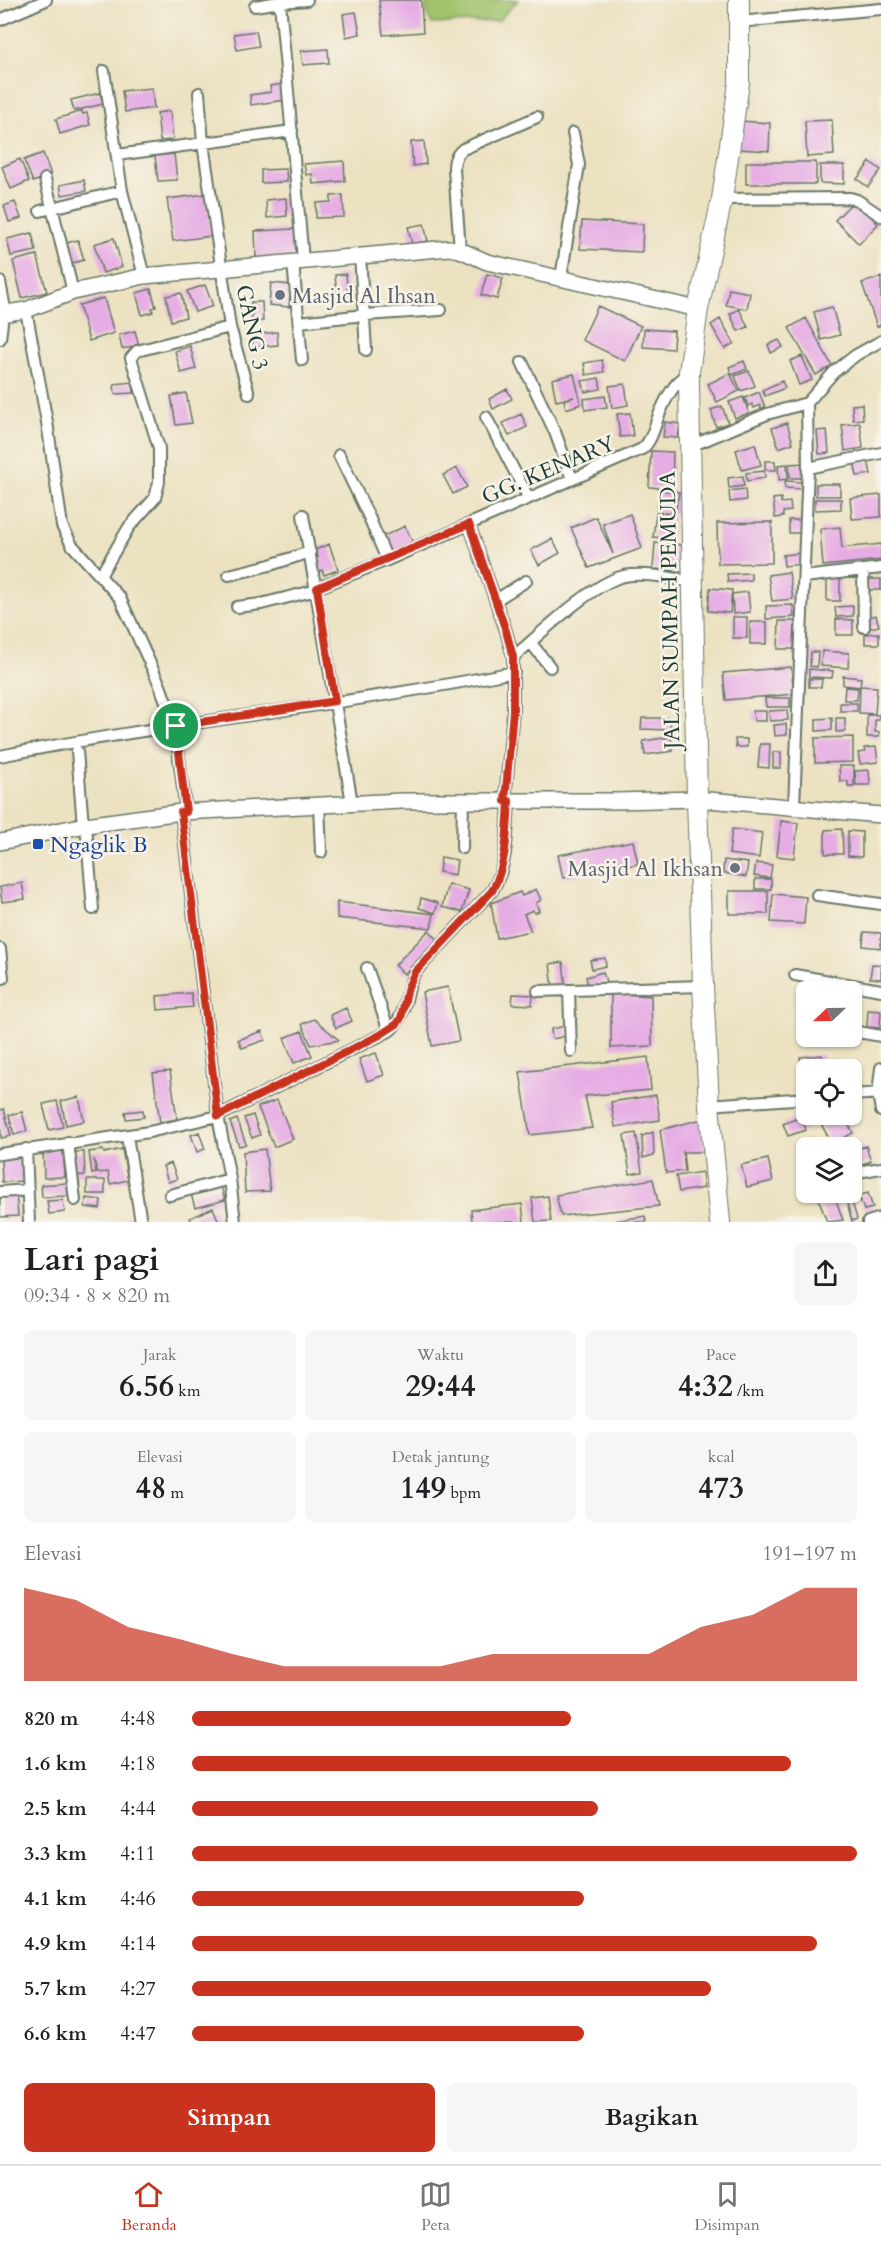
<!DOCTYPE html>
<html lang="id">
<meta charset="utf-8">
<style>
body{margin:0;font-family:Cardo,serif;background:#f6f6f6;color:#202124;height:100vh;display:flex;flex-direction:column;font-size:22px;white-space:nowrap}
*{box-sizing:border-box;margin:0}
p{font-size:20px;color:#757577}
.icon{flex:none;width:33px;height:33px;fill:none;stroke:currentColor;stroke-width:2;stroke-linecap:round;stroke-linejoin:round}
.map{position:relative;height:1222px;overflow:hidden}
.sheet{display:flex;flex-direction:column;background:#fff;flex:1}
.sheet>*{flex:none}
.needle{width:39px;rotate:248deg}
.fabs{position:absolute;left:796px;top:981px;display:grid;gap:12px}
.fabs a{display:grid;place-items:center;width:66px;height:66px;border-radius:9px;background:#fff;box-shadow:0 2px 4px #0004;font-size:30px}
.pin{position:absolute;display:grid;place-items:center;width:51px;height:51px;color:#fff;margin:-26px;border:3px solid #fff;border-radius:50%;box-shadow:0 2px 6px #0007}
.round{display:grid;place-items:center;flex:none;width:63px;height:63px;border-radius:9px;background:#f6f6f6}
.head{display:flex;align-items:center;justify-content:space-between;height:102px;padding:0 24px}
h1{font-size:33px;font-weight:700;line-height:45px}
.figures{display:grid;grid-template-columns:repeat(3,1fr);gap:9px;height:102px;padding:6px 24px}
.figures div{display:grid;align-content:center;border-radius:9px;background:#f6f6f6;text-align:center}
.figures b{font-size:30px;font-weight:700}
.figures small{font-size:16px;font-weight:400}
.figures p{font-size:16px}
.chart{height:168px;padding:12px 24px}
.chart p{display:flex;justify-content:space-between}
.chart svg{width:100%;height:108px;margin-top:6px;fill:#c8321e;opacity:.7}
.cta{display:flex;gap:12px;margin-top:auto;padding:12px 24px}
.cta a{flex:1;height:69px;border-radius:9px;background:#c8321e;color:#fff;font-size:24px;font-weight:700;line-height:69px;text-align:center}
.cta a+a{background:#f6f6f6;color:#202124}
ul{padding:0 24px;list-style:none;font-size:20px}
li{display:grid;grid-template-columns:96px 72px 1fr;align-items:center;height:45px}
li i{height:15px;border-radius:8px;background:#c8321e}
.menu{display:flex;justify-content:space-around;align-items:center;height:84px;border-top:2px solid #e0e0e0;background:#fff;font-size:16px;color:#757577}
.menu a{display:grid;justify-items:center;gap:3px}
.menu .selected{color:#c8321e}
.map>svg:first-child{display:block}
</style>
<div class="map">
<svg width="881" height="1222" viewBox="0 0 881 1222">
<rect width="100%" height="100%" fill="#f7f3e8"/>
<filter id="ink" filterUnits="userSpaceOnUse"><feTurbulence type="fractalNoise" baseFrequency=".0167" numOctaves="2"/><feDisplacementMap in="SourceGraphic" scale="12" xChannelSelector="R" yChannelSelector="G"/><feConvolveMatrix kernelMatrix="1 2 1 2 8 2 1 2 1" color-interpolation-filters="sRGB"/></filter>
<filter id="wash" filterUnits="userSpaceOnUse"><feTurbulence type="fractalNoise" baseFrequency=".008" numOctaves="4" result="noise"/><feDisplacementMap in="SourceGraphic" scale="24" xChannelSelector="R" yChannelSelector="G"/><feGaussianBlur stdDeviation="1.35" result="paint"/><feColorMatrix in="noise" values="0 0 0 0 0 0 0 0 0 0 0 0 0 0 0 0 0 1.4 0 .05"/><feComposite in="paint" operator="in"/></filter>
<g filter="url(#wash)">
<rect width="100%" height="100%" fill="#ece2c2"/>
<path fill="#a0c36c" stroke="#608050" stroke-width="1.5" d="M425 0H518L498 21 432 24 427 14Z"/>
<g id="blocks">
<path fill="#e6ace4" d="M379 0H421L423 32 383 35Z
M356 12 360 34 346 37 343 14Z
M256 31 259 46 237 50 234 34Z
M328 49 329 63 303 65 301 51Z
M283 84 286 100 251 105 250 95 271 92 270 86Z
M152 88 154 108 125 112 122 91Z
M100 93 103 104 74 111 71 100Z
M82 111 83 114 87 113 90 125 60 134 56 119Z
M170 111 173 140 160 141 157 113Z
M832 120 834 155 807 157 805 121Z
M740 121 770 123 769 151 739 149Z
M424 141 426 164 413 166 411 142Z
M43 153 51 175 33 182 24 160Z
M174 154 177 180 158 181 155 156Z
M20 159 29 181 11 189 2 167Z
M344 161 345 181 313 184 312 174 306 175 304 164Z
M746 162H816V184H746Z
M870 162 881 170 868 187 857 179Z
M820 165H844V184L820 183Z
M286 169 287 182 261 183V170Z
M84 180 86 191 62 195 60 185Z
M206 194 212 236 173 241 167 199Z
M343 195 344 217 316 218V203L331 202V196Z
M286 198 287 216 267 218 266 200Z
M855 200 878 224 859 244 835 220Z
M15 202 21 218 9 222 4 206Z
M582 221 643 224 642 252 580 249Z
M424 224 428 241 412 244 408 227Z
M295 229 296 256 256 258 255 231Z
M32 233 36 251 11 256 7 239Z
M114 238 122 267 103 273 94 244Z
M78 240 84 260 69 264 63 244Z
M37 255 47 292 22 298 13 261Z
M346 274 348 296 337 297 335 275Z
M487 274 503 278 497 299 481 295Z
M881 277V325L877 327 862 283Z
M271 283 291 285 289 307 269 305Z
M205 285 213 306 195 312 187 291Z
M151 289 156 307 152 308 153 312 142 315 136 293Z
M729 289 750 293 747 309 726 305Z
M181 293 186 317 171 321 166 296Z
M104 298 114 333 89 341 79 305Z
M251 302H262L263 321 252 322Z
M598 306 641 326 625 361 582 340Z
M832 307 840 335 821 340 814 312Z
M739 309 748 327 738 331 730 314Z
M806 318 832 366 816 375 789 328Z
M720 319 734 343 725 349 711 325Z
M644 329 674 331 673 349 643 347Z
M135 331 139 346 122 349 119 335Z
M277 332 278 345 254 347 252 335Z
M779 340 783 347 771 353 768 345Z
M190 346 196 369 181 373 175 351Z
M802 356 812 380 799 385 790 361Z
M602 360 604 372 586 375 584 363Z
M744 361 747 369 732 375 729 367Z
M749 371 755 386 741 391 735 376Z
M730 373 739 391 717 402 708 384Z
M574 374 581 404 566 409 564 400 574 397 556 401 552 379Z
M599 378 601 389 585 392 582 381Z
M782 381 785 388 765 396 762 390Z
M133 382 134 393 115 394 114 384Z
M625 384 628 405 612 408 609 386Z
M507 389 512 399 493 409 489 399Z
M759 392 765 407 761 409 760 405 754 408 752 404 748 406 745 398Z
M186 393 192 423 176 425 171 396Z
M605 396 607 407 585 410 584 399Z
M743 397 749 413 735 418 729 402Z
M862 404 863 419 853 420 852 405Z
M722 406 728 423 716 427 711 410Z
M630 413 633 436 620 437 617 414Z
M521 414 527 427 509 436 503 423Z
M665 422 680 424 678 438 663 437Z
M787 423 793 443 779 448 772 428Z
M860 423 863 448 845 451 842 425Z
M827 430 829 453 819 454 817 431Z
M755 444 761 465 742 470 736 450Z
M651 451 673 452 672 489 649 487Z
M868 460 871 474 857 476 854 462Z
M765 461H775L776 470H765Z
M806 463V478H790L789 464Z
M787 464 788 479 779 480 778 465Z
M457 468 467 487 453 494 443 475Z
M764 471 765 478 747 481 746 473Z
M743 476 744 486 729 488 728 478Z
M785 481 802 482V489L785 488Z
M816 484H840V496H816Z
M745 489 746 500 730 502 729 491Z
M660 490 679 492 678 499 659 497Z
M881 495V517L852 519 850 498Z
M658 498 677 500 676 514 657 512Z
M781 498V503L790 502 791 511 783 512V517L775 518 773 499Z
M815 499H841V509L815 510Z
M630 514 642 548 589 568 571 528 596 517 613 554 603 524Z
M656 514 673 516 671 539 653 537Z
M789 520H804V533H789Z
M772 522V563L718 564 717 523Z
M405 526 413 543 391 554 382 537Z
M840 527 842 548 881 544V560L823 566 820 529Z
M552 539 560 553 539 565 531 550Z
M655 543 685 545 683 571 653 569Z
M329 544 338 570 324 575 322 570 317 572 313 559 318 557 315 550Z
M801 553 802 564 784 566 783 555Z
M789 572 793 599 772 601 768 575Z
M751 573V580L728 582 727 574Z
M827 577H840V601H827Z
M867 579H881V590H868Z
M710 588 732 590 730 613 708 611Z
M748 592 750 612 733 614 732 594Z
M793 605 794 617 766 619V606Z
M853 606V616L836 617 835 607Z
M876 615 879 626 867 629 864 619Z
M733 617H747V638H733Z
M836 619 853 620V635H836Z
M779 621H795L794 649H778Z
M750 622H767V644H750Z
M879 633V644H865V634Z
M822 651 849 653 848 668 821 666Z
M811 652H818L817 667 810 666Z
M791 667 794 694 726 700 723 673Z
M809 669 833 671 832 678 809 677Z
M843 676 861 678 860 687 843 685Z
M809 679H822L821 687H809Z
M860 686 877 687 875 714 859 713Z
M845 687 858 688 857 700H844Z
M765 698H790V707H766Z
M840 703H857V711H840Z
M787 710 788 720 770 721 769 711Z
M753 711H766V721H754Z
M867 715H879V720H875V732H879V737H867Z
M642 718H671L670 730 641 729Z
M832 718V730L816 731V719Z
M836 718H845V731L836 732Z
M786 724 787 735 775 736 774 725Z
M671 737 673 751 645 755 643 741Z
M853 737V762L815 763V738Z
M735 739H747V747H736Z
M760 744H770L769 768 758 767Z
M876 747 878 762 860 764 858 753 865 752 864 748Z
M773 752H781V768H773Z
M839 766H854V786H848V781H840Z
M869 770 870 785H856L855 771Z
M781 821 798 823 794 858 777 856Z
M732 829 762 833 759 858 729 854Z
M842 829 843 854H825V830Z
M848 831 862 832V857L848 856Z
M633 841 638 864 563 878 558 855Z
M441 857 457 860 455 875 439 872Z
M724 860 748 863 746 877 723 873Z
M756 863 772 865 770 878 754 876Z
M755 879H771V889H755Z
M22 883 25 899 2 902 0 887Z
M448 884 469 890 462 912 442 907Z
M536 889 541 900 536 903 539 911 534 913 533 910 524 914 531 931 497 938 491 903 520 892 522 896Z
M729 891H768V914H729Z
M773 894 806 897 804 924 771 922Z
M421 898 438 903 435 913 419 908Z
M337 902 434 914 431 928 337 918Z
M429 930 438 940 404 974 395 965Z
M864 932 881 933V948L863 946Z
M605 958 606 966 592 969 590 960Z
M563 962 566 987 553 989 550 964Z
M872 964 881 965V979L870 978Z
M603 972 606 982 588 986 586 977Z
M448 987 459 1041 432 1046 422 992Z
M191 993 193 1007 158 1010 157 996Z
M611 993 651 996 652 1046 611 1048Z
M513 994 533 995 532 1005 512 1004Z
M346 1008 352 1021 336 1028 330 1015Z
M868 1010 881 1011 880 1028 867 1027Z
M314 1019 339 1040 311 1045 302 1024Z
M566 1026 567 1036 552 1039 551 1029Z
M262 1031 265 1040 242 1048 238 1040Z
M302 1031 312 1056 294 1063 284 1038Z
M376 1053 384 1075 367 1081 359 1059Z
M822 1055 823 1070H807V1085L803 1086 800 1057Z
M648 1057 651 1090 585 1096 592 1128 530 1135 520 1072Z
M170 1071 177 1119 160 1122 153 1073Z
M656 1095 660 1120 615 1127 611 1102Z
M79 1097 84 1121 66 1125 61 1101Z
M277 1100 293 1139 274 1147 258 1107Z
M57 1101 63 1127 49 1130 43 1104Z
M4 1109 11 1136 1 1138 0 1110Z
M143 1110 144 1117 126 1119 125 1112Z
M22 1112 27 1131 14 1135 9 1115Z
M829 1114H843L853 1133 832 1144 819 1120Z
M253 1115 260 1135 252 1138 244 1118Z
M801 1117 806 1130 788 1136 783 1124Z
M237 1119 246 1144 239 1146 230 1122Z
M702 1119 704 1152H683L685 1171 666 1173 660 1130Z
M199 1132 205 1149 197 1152 191 1135Z
M653 1132 654 1155 643 1158 642 1136Z
M636 1133 642 1172 630 1174 624 1135Z
M866 1146 871 1161 852 1168V1151Z
M63 1149 65 1177 44 1178 43 1150Z
M122 1149 128 1180 110 1184 108 1172 97 1173 94 1159 96 1173 92 1174 89 1152 103 1150 104 1153Z
M265 1149 270 1191 245 1192 243 1152Z
M71 1152H84L85 1175 72 1176Z
M25 1157 26 1181 2 1182 1 1159Z
M768 1159 773 1181 747 1187 741 1165Z
M171 1163 177 1179 168 1182 163 1166Z
M702 1172 704 1188 679 1192 676 1176Z
M653 1179 659 1206 561 1216 556 1195Z
M87 1180H105V1194H87Z
M67 1183 68 1196 42 1197 41 1185Z
M221 1186 225 1200 195 1208 191 1194Z
M16 1192 18 1216 0 1217V1193Z
M816 1192H833L843 1220 827 1222Z
M868 1193 873 1208 864 1210 859 1196Z
M548 1196 551 1221 535 1222 532 1198Z
M86 1198 101 1200 100 1209 85 1207Z
M851 1198 857 1219 852 1221 846 1200Z
M63 1200 65 1212 49 1214 47 1201Z
M522 1204 524 1222H472L471 1210Z
M213 1208 219 1222H192L190 1218Z
M645 1216 646 1222H615V1221Z"/>
</g>
</g>
<g filter="url(#ink)">
<use href="#blocks" fill-opacity="0" stroke="#677766" stroke-width="1.5"/>
<g fill="none" stroke-linecap="round" stroke-linejoin="round">
<g stroke="#677766" stroke-width="14">
<path id="street" d="M255 6 280 2
M0 20 46 0
M739 22 881 9
M104 71 122 191 144 276
M199 93 203 143 230 327 249 394
M117 155 292 131
M45 179 73 292
M722 199 850 198 857 200 881 216
M40 211 122 191
M460 250 454 169C454 160 456 155 463 149L537 117
M360 255 366 350
M303 260 280 2 307 0
M293 262 302 360
M561 278 579 165 573 133
M0 282 6 314
M26 310 47 422 62 526 72 545 120 598 159 683 175 726 186 812
M299 322 365 315 441 310
M0 339 3 314
M522 362 555 432 572 479
M486 417 528 497
M689 447 767 414 807 403 834 372 856 355 881 341
M339 455 369 517 387 560
M808 468 881 453
M303 515 352 803
M469 524 506 631 513 657V710L505 801
M863 570 864 627
M229 575 270 565 310 552
M100 576 129 527 155 498 159 482V448L131 358 137 351 230 327
M804 577 881 568
M317 588 387 560 642 449C652 441 654 427 659 415 666 398 674 383 689 372
M496 600 526 581
M237 607 261 604 317 590
M531 643 550 667
M513 657C540 635 592 583 624 576 645 572 671 578 693 582
M77 751 83 826
M0 756C170 722 344 706 514 672
M319 805 321 852
M794 806 808 468 807 403
M181 812 218 1116 230 1179 235 1222
M86 825 93 909
M462 848 463 801
M817 895 881 904
M0 949 3 978
M367 968 389 1031
M795 975 881 990
M569 990 571 1051
M538 991 703 986
M852 1031 881 1036
M881 1068 878 1093 881 1111
M852 1095 881 1093
M709 1105 807 1098
M127 1136 141 1222
M68 1142 75 1200
M26 1149 29 1222
M0 1154 149 1132 218 1116 389 1031C408 1016 404 992 415 972L492 891C508 865 507 831 509 801
M852 1173 881 1168
M0 1192 28 1190
M170 1195 230 1179
M868 1222 881 1218"/>
</g>
<g stroke="#677766" stroke-width="18">
<path id="secondary" d="M0 314 26 310 73 292 144 276 449 248 460 250 487 262 698 309
M0 842 86 825 181 812 402 801H616L697 799 881 815"/>
</g>
<g stroke="#677766" stroke-width="22">
<path id="highway" d="M720 1222 709 1105 703 986 697 799 689 387V372L698 309 722 199 739 83V0"/>
</g>
<use href="#street" stroke="#fff" stroke-width="10"/>
<use href="#secondary" stroke="#fff" stroke-width="15"/>
<use href="#highway" stroke="#fff" stroke-width="20"/>
</g>
</g>
<g fill="none" stroke-linecap="round" stroke-linejoin="round" filter="url(#ink)">
<g stroke="#fff" stroke-width="12">
<path id="route" d="M469 524 506 631 513 657V711L505 801H509C507 831 507 864 492 891L415 972 408 987 401 1018 397 1024 380 1035 218 1116 181 812H186L176 726 335 701 317 588Z"/>
</g>
<use href="#route" stroke="#c8321e" stroke-width="8"/>
</g>
<g fill="#6b7280" stroke="#f7f3e8" stroke-width="2">
<circle cx="280" cy="295" r="6"/>
<circle cx="735" cy="868" r="6"/>
</g>
<rect fill="#1a4fb4" stroke="#f7f3e8" stroke-width="2" x="32" y="838" width="12" height="12" rx="3"/>
<g text-anchor="middle" stroke-width="5" stroke-linejoin="round" paint-order="stroke">
<g font-size="22" fill="#5b616d" stroke="#f7f3e8" text-anchor="start">
<text x="292" y="303">Masjid Al Ihsan</text>
<text x="723" y="876" text-anchor="end">Masjid Al Ikhsan</text>
</g>
<g font-size="22" fill="#1f3d34" stroke="#f7f3e8">
<text transform="translate(253 327) rotate(78)" y="8">GANG 3</text>
<text transform="translate(548 469) rotate(-23)" y="8">GG. KENARY</text>
<text transform="translate(669 610) rotate(-91)" y="8">JALAN SUMPAH PEMUDA</text>
</g>
<g font-size="22" fill="#164399" stroke="#f7f3e8" text-anchor="start">
<text x="50" y="852">Ngaglik B</text>
</g>
</g>
</svg>
<div class="fabs">
<a><svg class="needle" viewBox="-14 -14 28 28"><path d="M0-13l5 13h-10z" fill="#e53935"/><path d="M0 13l5-13h-10z" fill="#757577"/></svg></a>
<a><svg class="icon" aria-label="locate" viewBox="0 0 24 24"><circle cx="12" cy="12" r="6"/><path d="M12 2v4M12 18v4M2 12h4M18 12h4"/></svg></a>
<a><svg class="icon" aria-label="layers" viewBox="0 0 24 24"><path d="M12 4l9 5-9 5-9-5zM3 14l9 5 9-5"/></svg></a>
</div>
<div class="pin" style="left:176px;top:726px;background:#1e9e55"><svg class="icon" aria-label="arrive" viewBox="0 0 24 24"><path d="M6 21V4h12l-3 4 3 4H6"/></svg></div>
</div>
<section class="sheet">
<div class="head"><div><h1>Lari pagi</h1><p>09:34 · 8 × 820 m</p></div><a class="round"><svg class="icon" aria-label="share" viewBox="0 0 24 24"><path d="M12 15V3M7 8l5-5 5 5M5 13v7h14v-7"/></svg></a></div>
<div class="figures">
<div><p>Jarak</p><b>6.56<small> km</small></b></div>
<div><p>Waktu</p><b>29:44</b></div>
<div><p>Pace</p><b>4:32<small> /km</small></b></div>
</div>
<div class="figures">
<div><p>Elevasi</p><b>48<small> m</small></b></div>
<div><p>Detak jantung</p><b>149<small> bpm</small></b></div>
<div><p>kcal</p><b>473</b></div>
</div>
<div class="chart"><p><span>Elevasi</span>191–197 m</p>
<svg viewBox="0 0 160 44" preserveAspectRatio="none"><path d="M0 44V6L10 11L20 22L30 27L40 33L50 38L60 38L70 38L80 38L90 33L100 33L110 33L120 33L130 22L140 17L150 6L160 6V44z"/></svg>
</div>
<ul>
<li><b>820 m</b>4:48<i style="width:57%"></i></li>
<li><b>1.6 km</b>4:18<i style="width:90%"></i></li>
<li><b>2.5 km</b>4:44<i style="width:61%"></i></li>
<li><b>3.3 km</b>4:11<i style="width:100%"></i></li>
<li><b>4.1 km</b>4:46<i style="width:59%"></i></li>
<li><b>4.9 km</b>4:14<i style="width:94%"></i></li>
<li><b>5.7 km</b>4:27<i style="width:78%"></i></li>
<li><b>6.6 km</b>4:47<i style="width:59%"></i></li>
</ul>
<div class="cta"><a>Simpan</a><a>Bagikan</a></div>
</section>
<nav class="menu">
<a class="selected"><svg class="icon" aria-label="home" viewBox="0 0 24 24"><path d="M3 11l9-7 9 7M6 9v11h12V9"/></svg>Beranda</a>
<a><svg class="icon" aria-label="map" viewBox="0 0 24 24"><path d="M3 6l6-2 6 2 6-2v14l-6 2-6-2-6 2zM9 4v14M15 6v14"/></svg>Peta</a>
<a><svg class="icon" aria-label="saved" viewBox="0 0 24 24"><path d="M7 4h10v16l-5-4-5 4z"/></svg>Disimpan</a>
</nav>
